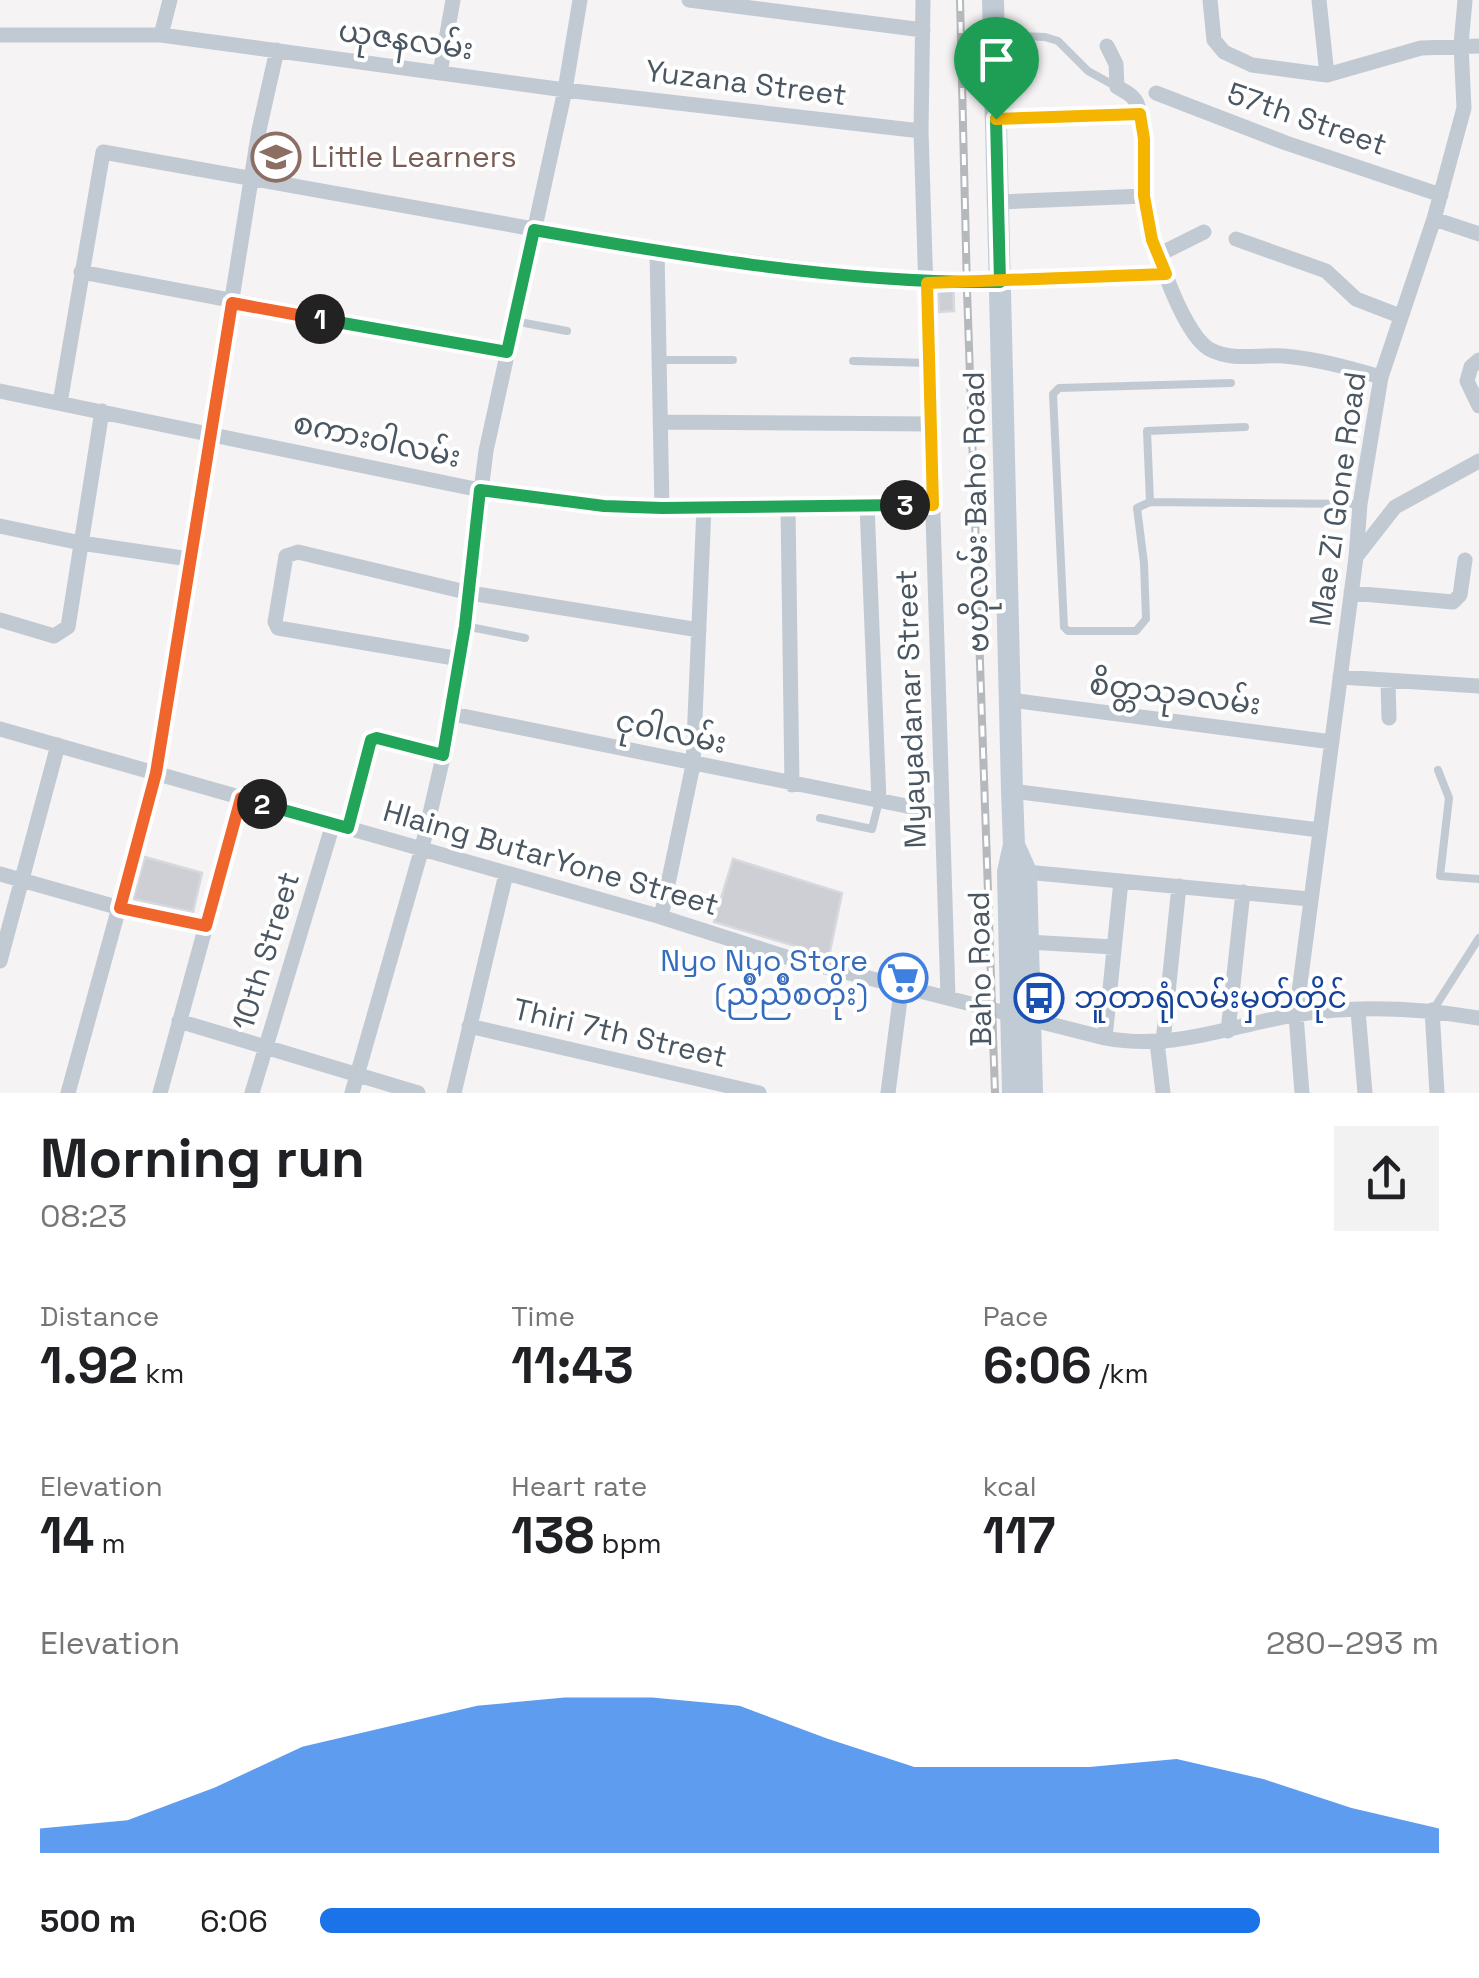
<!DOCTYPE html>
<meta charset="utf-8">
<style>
body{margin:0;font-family:"Space Grotesk","Noto Sans Myanmar",sans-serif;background:#f2f2f2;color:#202124;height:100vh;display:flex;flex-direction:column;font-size:38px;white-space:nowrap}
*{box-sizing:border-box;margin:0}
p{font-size:32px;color:#757577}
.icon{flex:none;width:55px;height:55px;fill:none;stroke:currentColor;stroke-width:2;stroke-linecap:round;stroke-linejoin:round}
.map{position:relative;height:1093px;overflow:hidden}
.side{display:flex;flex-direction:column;background:#fff;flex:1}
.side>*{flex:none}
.pin{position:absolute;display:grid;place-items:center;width:85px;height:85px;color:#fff;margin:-102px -42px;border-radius:50% 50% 50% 0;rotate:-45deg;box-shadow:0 0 10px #0007}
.pin .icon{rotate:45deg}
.km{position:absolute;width:50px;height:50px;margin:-25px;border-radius:50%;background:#222;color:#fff;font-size:28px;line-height:50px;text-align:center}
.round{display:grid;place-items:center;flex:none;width:105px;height:105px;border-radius:0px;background:#f2f2f2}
.overview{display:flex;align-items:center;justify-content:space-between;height:170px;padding:0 40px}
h1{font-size:55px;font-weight:800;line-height:75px}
.figures{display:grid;grid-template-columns:repeat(3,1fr);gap:15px;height:170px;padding:10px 40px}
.figures div{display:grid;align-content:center}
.figures b{font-size:50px;font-weight:800}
.figures small{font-size:28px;font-weight:400}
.figures p{font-size:28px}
.chart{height:280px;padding:20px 40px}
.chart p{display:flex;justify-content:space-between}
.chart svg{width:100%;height:180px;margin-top:10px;fill:#1a73e8;opacity:.7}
ul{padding:0 40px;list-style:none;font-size:32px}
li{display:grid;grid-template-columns:160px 120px 1fr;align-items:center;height:75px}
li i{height:25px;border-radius:12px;background:#1a73e8}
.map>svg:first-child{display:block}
</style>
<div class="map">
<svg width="1479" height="1093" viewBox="0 0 1479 1093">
<rect width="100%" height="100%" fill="#f5f3f3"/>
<path fill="#cdcfd5" stroke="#d7d9de" stroke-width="2.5" d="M937 273H953L954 311 939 312Z
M145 857 202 873 193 912 133 899Z
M733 859 842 893 829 956 714 922Z"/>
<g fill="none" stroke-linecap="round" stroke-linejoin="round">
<path stroke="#7ad0a6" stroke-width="2.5" stroke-dasharray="8 5" stroke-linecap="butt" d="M943 283H980"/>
<path stroke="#c1cad2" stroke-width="8" d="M998 35 1045 37 1058 41 1088 71 1117 87
M514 321 567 331
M659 360H733
M853 361 929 363
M1231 383 1059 388 1053 394 1064 627 1068 631H1136L1146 619 1144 563 1137 508 1150 502 1360 504
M1150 502 1147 431 1245 427
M465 626 525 638
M1438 770 1449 798 1440 876 1479 879
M820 818 872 829 879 801
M348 828 371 740 377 738 442 754
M1433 1010 1479 938"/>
<path stroke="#c1cad2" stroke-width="15" d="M689 0 923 30
M923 0 921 131 948 997
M1210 0 1214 40 1224 52 1252 65 1327 75 1421 48 1479 46
M1319 0 1327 75
M0 35H161L565 90 921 131
M161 35 170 0
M1107 46 1116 64 1117 87C1126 92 1135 96 1138 106 1148 136 1141 167 1144 197 1148 231 1180 331 1209 349 1233 362 1259 354 1284 356 1318 359 1349 368 1381 377
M440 73 453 0
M1156 93 1286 143 1441 195
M996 119 1140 115
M997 202 1144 196
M1434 219 1479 234
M1236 239 1326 271 1356 299 1400 316
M657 251 662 509
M1158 255 1204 232
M81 272 507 352
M1000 282 1166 274
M1479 360 1471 367 1467 381 1479 406
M0 391 480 490 604 506 662 509 933 505
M60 403 103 152 657 251 927 283
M660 422 931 424
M867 505 879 801
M788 507 792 785
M0 526 81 543 189 559
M1356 557 1395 507 1479 461
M1351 593 1453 602 1460 595 1465 560
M0 620 54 636 68 627 102 411
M460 659 278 628 275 622 286 556 298 552 470 593 699 630
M1340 677 1479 686
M1388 682 1389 718
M1010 700 1332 742
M453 714 941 813
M0 729 658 916 786 957 1105 1038C1173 1051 1229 1026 1294 1015 1355 1005 1419 1008 1479 1018
M1012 791 1319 830
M1026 872 1309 899
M0 874 120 908 205 926
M661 917 693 765 704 507
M1028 942 1114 947
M0 961 58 745
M1432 1010 1437 1093
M1358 1011 1365 1093
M179 1021 418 1093
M469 1026 759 1093
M1228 1031 1243 892
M1105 1038 1121 881
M1157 1042 1163 1093
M1163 1042 1179 886
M68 1093 156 773 259 130 277 50
M160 1093 241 798
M252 1093 333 824
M352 1093 422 848 453 714 486 451 565 90 580 0
M454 1093 506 874
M888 1093 902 984
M1302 1093 1296 1015 1356 557 1360 504 1381 377 1434 219 1464 108 1461 45 1465 0"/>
<path stroke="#c1cbd6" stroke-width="22" d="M993 0 1012 791 1014 845 1026 872 1032 1093
M1013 1093 1008 872 1014 845"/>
<g stroke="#b5b8bd" stroke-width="8">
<path id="rail" d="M960 0 967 290 995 1093"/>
</g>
<use href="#rail" stroke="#fff" stroke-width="4" stroke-dasharray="11" stroke-linecap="butt"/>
</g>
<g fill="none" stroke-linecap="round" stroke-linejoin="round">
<g stroke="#fff" stroke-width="20">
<path id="split-1" d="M320 319 507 352 534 230C683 256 847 284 1000 282L996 119"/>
</g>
<g stroke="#fff" stroke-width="20">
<path id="split-2" d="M262 804 241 798 206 926 120 908 156 773 232 303 320 319"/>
</g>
<g stroke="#fff" stroke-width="20">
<path id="split-3" d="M262 804 348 828 371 740 377 738 443 755 465 626 480 490 604 506 662 508 905 505"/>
</g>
<g stroke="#fff" stroke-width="20">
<path id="split-4" d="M905 505H933L927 283 1166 274 1152 240 1144 196V139L1140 114 996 119"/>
</g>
<use href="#split-1" stroke="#22a559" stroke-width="12"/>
<use href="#split-2" stroke="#f0652b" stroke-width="12"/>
<use href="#split-3" stroke="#22a559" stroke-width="12"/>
<use href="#split-4" stroke="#f5b400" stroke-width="12"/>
</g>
<defs>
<g id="school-ring" transform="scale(2.5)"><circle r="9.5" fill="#fff" stroke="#8d6e63" stroke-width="1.5"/><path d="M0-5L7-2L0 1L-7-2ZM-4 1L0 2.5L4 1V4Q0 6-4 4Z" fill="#8d6e63"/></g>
<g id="supermarket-ring" transform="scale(2.5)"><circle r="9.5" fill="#fff" stroke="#3f7fe0" stroke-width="1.5"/><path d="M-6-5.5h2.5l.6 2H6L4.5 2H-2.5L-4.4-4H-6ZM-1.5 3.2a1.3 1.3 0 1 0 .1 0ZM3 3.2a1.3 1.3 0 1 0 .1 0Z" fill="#3f7fe0"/></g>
<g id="bus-ring" transform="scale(2.5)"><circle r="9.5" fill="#fff" stroke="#1a4fb4" stroke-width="1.5"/><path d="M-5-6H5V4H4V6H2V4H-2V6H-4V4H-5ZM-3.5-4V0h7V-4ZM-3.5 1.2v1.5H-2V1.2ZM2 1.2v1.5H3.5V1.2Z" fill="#1a4fb4"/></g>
</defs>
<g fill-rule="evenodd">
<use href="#school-ring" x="276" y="157"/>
<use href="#supermarket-ring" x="903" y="978"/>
<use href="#bus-ring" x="1039" y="998"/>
</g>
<g text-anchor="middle" stroke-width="8" stroke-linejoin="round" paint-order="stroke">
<g font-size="30" fill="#4a5661" stroke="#fff">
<text transform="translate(406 40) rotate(8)" y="10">ယုဇနလမ်း</text>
<text transform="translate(746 83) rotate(7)" y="10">Yuzana Street</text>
<text transform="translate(1307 119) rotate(19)" y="10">57th Street</text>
<text transform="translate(377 440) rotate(12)" y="10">စကား၀ါလမ်း</text>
<text transform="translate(1338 499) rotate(-82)" y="10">Mae Zi Gone Road</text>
<text transform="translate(976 512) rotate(-91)" y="10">ဗဟိုလမ်း Baho Road</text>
<text transform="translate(1175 694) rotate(7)" y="10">စိတ္တသုခလမ်း</text>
<text transform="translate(911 709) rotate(-92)" y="10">Myayadanar Street</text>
<text transform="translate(671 732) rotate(12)" y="10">ငုဝါလမ်း</text>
<text transform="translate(551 858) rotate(16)" y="10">Hlaing ButarYone Street</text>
<text transform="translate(266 951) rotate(-73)" y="10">10th Street</text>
<text transform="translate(980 969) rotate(-91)" y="10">Baho Road</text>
<text transform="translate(620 1033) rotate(13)" y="10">Thiri 7th Street</text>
</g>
<g font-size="30" fill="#785e54" stroke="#fff" text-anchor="start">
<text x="311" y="167">Little Learners</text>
</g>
<g font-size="30" fill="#366cbe" stroke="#fff" text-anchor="end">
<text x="868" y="971">Nyo Nyo Store<tspan x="868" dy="34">(ညိဳညိဳစတိုး)</tspan></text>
</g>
<g font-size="30" fill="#164399" stroke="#fff" text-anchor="start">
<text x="1074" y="1008">ဘူတာရုံလမ်းမှတ်တိုင်</text>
</g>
</g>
</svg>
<div class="pin" style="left:996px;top:119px;background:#1e9e55"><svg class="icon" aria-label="arrive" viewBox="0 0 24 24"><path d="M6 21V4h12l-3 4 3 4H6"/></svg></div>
<b class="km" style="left:320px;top:319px">1</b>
<b class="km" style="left:262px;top:804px">2</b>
<b class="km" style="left:905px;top:505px">3</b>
</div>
<section class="side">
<div class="overview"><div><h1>Morning run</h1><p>08:23</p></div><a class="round"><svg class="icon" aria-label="share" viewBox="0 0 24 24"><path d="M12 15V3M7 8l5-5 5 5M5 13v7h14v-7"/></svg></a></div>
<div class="figures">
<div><p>Distance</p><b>1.92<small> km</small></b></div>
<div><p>Time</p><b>11:43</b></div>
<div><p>Pace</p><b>6:06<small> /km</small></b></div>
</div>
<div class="figures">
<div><p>Elevation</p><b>14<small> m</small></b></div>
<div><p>Heart rate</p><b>138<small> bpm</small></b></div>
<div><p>kcal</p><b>117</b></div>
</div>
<div class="chart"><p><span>Elevation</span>280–293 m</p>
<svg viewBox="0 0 160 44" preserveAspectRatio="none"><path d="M0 44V38L10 36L20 28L30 18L40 13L50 8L60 6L70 6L80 8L90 16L100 23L110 23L120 23L130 21L140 26L150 33L160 38V44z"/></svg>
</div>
<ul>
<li><b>500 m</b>6:06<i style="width:84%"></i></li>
</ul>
</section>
